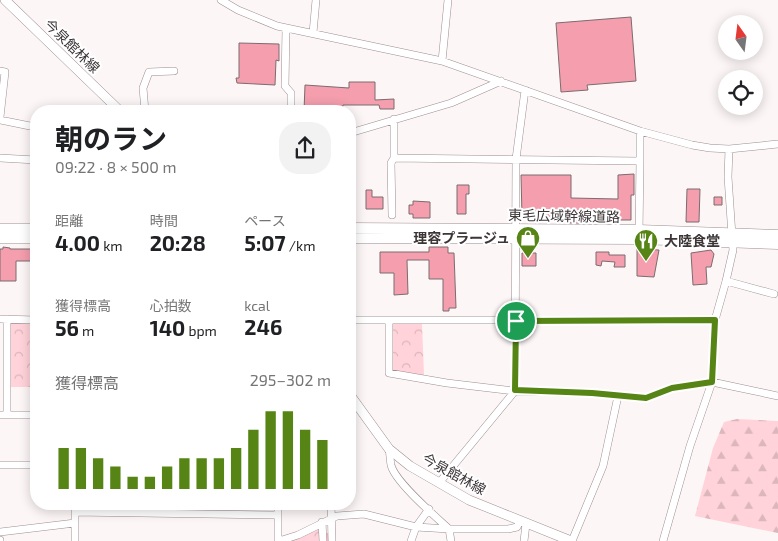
<!DOCTYPE html>
<html lang="ja">
<meta charset="utf-8">
<style>
body{margin:0;font-family:"Exo 2","Noto Sans JP",sans-serif;background:#f2f2f2;color:#202124;height:100vh;display:flex;flex-direction:column;font-size:19px;white-space:nowrap}
*{box-sizing:border-box;margin:0}
p{font-size:16px;color:#757577}
.icon{flex:none;width:28px;height:28px;fill:none;stroke:currentColor;stroke-width:2;stroke-linecap:round;stroke-linejoin:round}
.map{position:relative;flex:1;overflow:hidden}
.sheet{position:absolute;left:30px;top:105px;width:326px;height:405px;display:flex;flex-direction:column;background:#fff;border-radius:20px;box-shadow:0 2px 12px #0003}
.sheet>*{flex:none}
.needle{width:32px;rotate:346deg}
.tools{position:absolute;left:718px;top:15px;display:grid;gap:10px}
.tools a{display:grid;place-items:center;width:45px;height:45px;border-radius:50%;background:#fff;box-shadow:0 2px 12px #0003;font-size:25px}
.pin{position:absolute;display:grid;place-items:center;width:42px;height:42px;color:#fff;margin:-21px;border:2px solid #fff;border-radius:50%;box-shadow:0 1px 5px #0007}
.round{display:grid;place-items:center;flex:none;width:52px;height:52px;border-radius:20px;background:#f2f2f2}
.headline{display:flex;align-items:center;justify-content:space-between;height:85px;padding:0 25px}
h1{font-size:28px;font-weight:700;line-height:38px}
.metrics{display:grid;grid-template-columns:repeat(3,1fr);gap:8px;height:85px;padding:5px 25px}
.metrics div{display:grid;align-content:center}
.metrics b{font-size:21px;font-weight:700}
.metrics small{font-size:14px;font-weight:400}
.metrics p{font-size:14px}
.chart{height:140px;padding:10px 25px}
.chart p{display:flex;justify-content:space-between}
.chart svg{width:100%;height:90px;margin-top:5px;stroke:#568516;stroke-width:6}
.map>svg:first-child{display:block}
</style>
<div class="map">
<svg width="778" height="541" viewBox="0 0 778 541">
<defs>
<pattern id="forest-firs" width="22" height="20" patternUnits="userSpaceOnUse" patternTransform="scale(1.25)"><rect width="22" height="20" fill="#ffd3d9"/><path d="M5 1l3.5 6h-7zM16 11l3.5 6h-7z" fill="#dbb6bb"/></pattern>
<pattern id="park-crowns" width="20" height="18" patternUnits="userSpaceOnUse" patternTransform="scale(1.25)"><rect width="20" height="18" fill="#ffd3d9"/><path d="M2 6a3 3 0 1 1 6 0M12 15a3 3 0 1 1 6 0" fill="none" stroke="#dbb6bb"/></pattern>
</defs>
<rect width="100%" height="100%" fill="#fdf6f7"/>
<path fill="url(#forest-firs)" d="M737 419 778 421V533L695 516 713 448 724 422Z"/>
<path fill="url(#park-crowns)" d="M12 323H36V387H9V326Z
M389 323 422 324 424 375 389 373Z
M323 524 322 541H279Z"/>
<g fill="none" stroke-linecap="round" stroke-linejoin="round">
<path stroke="#fab4c0" stroke-width="12" d="M327 539V541"/>
</g>
<path fill="#f49eae" stroke="#7b6c6e" d="M631 17 636 81 587 85 588 90 561 92 556 23Z
M239 43 279 44V61L276 60 275 85 237 83 236 78H239Z
M349 82H375V100L394 99V109H380L379 105H343L342 111H304L305 85 349 88Z
M634 174V195H631V220H579V223H567L568 217 549 220 538 217 522 216 521 175H571V198L618 199V175Z
M457 185H469V194H466V214H457Z
M687 189H700L699 222H686Z
M366 190H372V197H383V209H366Z
M714 197H722V205H714Z
M413 201 430 202V218H413V214H409V205H413Z
M3 247 10 248V249H34V261H16V281H0V249H3Z
M429 247H448V253H454L456 308H449V311H443V279H429V260H407L408 294 394 295V273H380V252H429Z
M637 249 659 250 654 277 637 276Z
M711 250 714 254 711 267H706L707 284 693 285 691 253Z
M596 252H609V255H625V267H614L615 262 602 261 601 266 596 265Z
M522 253H536V266H522Z"/>
<g fill="none" stroke-linecap="round" stroke-linejoin="round">
<g stroke="#9d8e90" stroke-width="8">
<path id="minor" d="M221 0 238 10 277 26 442 61 640 131 692 145 710 148 729 149 778 144
M286 28 285 86 291 93V111
M313 33 316 0
M442 61 448 0
M0 71 5 72 0 117
M145 111 143 88 149 72 174 71
M0 120 30 126H36
M350 133 451 103 501 81
M0 158 36 160
M394 158 640 161V131
M392 215 391 163 394 158V119
M639 233 640 161
M726 281 774 294
M0 319 36 320
M7 319V415
M350 320H715
M389 320V373L447 383 515 391 592 393 646 398 673 388 712 382 778 396
M0 415H36
M389 449C390 454 390 460 391 465 395 482 435 516 449 529H508L517 527 520 521
M0 465H36
M439 483 515 391 516 159 525 90
M75 504V541
M278 504V541
M331 504 332 541
M75 512 278 515
M322 522 323 541
M0 532 75 523
M0 540V541
M279 541 298 535 337 516 364 514 416 527 429 509
M411 541 416 527 449 529 451 541
M524 541 526 524
M572 541 603 466 618 396
M663 541 690 446 712 382 715 320 726 281 733 250 728 177 729 149"/>
</g>
<g stroke="#9d8e90" stroke-width="10">
<path id="major" d="M5 0 120 111
M350 395 389 449 410 466 469 500 571 541"/>
</g>
<g stroke="#9d8e90" stroke-width="11">
<path id="highway" d="M350 228 639 230 778 235
M0 229H36
M0 238H36
M350 238 639 239 778 244"/>
</g>
<use href="#minor" stroke="#fff" stroke-width="7"/>
<use href="#major" stroke="#fff" stroke-width="9"/>
<use href="#highway" stroke="#fff" stroke-width="10"/>
</g>
<g fill="none" stroke-linecap="round" stroke-linejoin="round">
<g stroke="#fff" stroke-width="10">
<path id="route" d="M715 320 712 382 672 388 646 398 592 393 515 390 516 321Z"/>
</g>
<use href="#route" stroke="#568516" stroke-width="6"/>
</g>
<defs>
<g id="shop-pin" transform="scale(1.25)"><path d="M0 17L-7.5 6A9.5 9.5 0 1 1 7.5 6Z" fill="#568516" stroke="#fff"/><path d="M-5-2.5h2.3a2.7 3.5 0 0 1 5.4 0H5L5.5 6h-11ZM-1.5-2.5h3a1.5 2.3 0 0 0-3 0Z" fill="#fff"/></g>
<g id="restaurant-pin" transform="scale(1.25)"><path d="M0 17L-7.5 6A9.5 9.5 0 1 1 7.5 6Z" fill="#568516" stroke="#fff"/><path d="M-5-6h1v4h1v-4h1v4h1v-4h1v5L-1.5 .5V6h-2V.5L-5-1ZM5-6V6H3V1.5H1.5Q1.5-4 5-6Z" fill="#fff"/></g>
</defs>
<g fill-rule="evenodd">
<use href="#shop-pin" x="528" y="238"/>
<use href="#restaurant-pin" x="646" y="241"/>
</g>
<g text-anchor="middle" stroke-width="4" stroke-linejoin="round" paint-order="stroke">
<g font-size="14" fill="#3d3637" stroke="#fff">
<text transform="translate(72 46) rotate(44)" y="5">今泉館林線</text>
<text transform="translate(564 216) rotate(1)" y="5">東毛広域幹線道路</text>
<text transform="translate(454 474) rotate(29)" y="5">今泉館林線</text>
</g>
<g font-size="14" font-weight="bold" fill="#3d3637" stroke="#fff" text-anchor="end">
<text x="510" y="243">理容プラージュ</text>
<text x="664" y="246" text-anchor="start">大陸食堂</text>
</g>
</g>
</svg>
<div class="tools">
<a><svg class="needle" viewBox="-14 -14 28 28"><path d="M0-13l5 13h-10z" fill="#e53935"/><path d="M0 13l5-13h-10z" fill="#757577"/></svg></a>
<a><svg class="icon" aria-label="locate" viewBox="0 0 24 24"><circle cx="12" cy="12" r="6"/><path d="M12 2v4M12 18v4M2 12h4M18 12h4"/></svg></a>
</div>
<div class="pin" style="left:516px;top:321px;background:#1e9e55"><svg class="icon" aria-label="arrive" viewBox="0 0 24 24"><path d="M6 21V4h12l-3 4 3 4H6"/></svg></div>
<section class="sheet">
<div class="headline"><div><h1>朝のラン</h1><p>09:22 · 8 × 500 m</p></div><a class="round"><svg class="icon" aria-label="share" viewBox="0 0 24 24"><path d="M12 15V3M7 8l5-5 5 5M5 13v7h14v-7"/></svg></a></div>
<div class="metrics">
<div><p>距離</p><b>4.00<small> km</small></b></div>
<div><p>時間</p><b>20:28</b></div>
<div><p>ペース</p><b>5:07<small> /km</small></b></div>
</div>
<div class="metrics">
<div><p>獲得標高</p><b>56<small> m</small></b></div>
<div><p>心拍数</p><b>140<small> bpm</small></b></div>
<div><p>kcal</p><b>246</b></div>
</div>
<div class="chart"><p><span>獲得標高</span>295–302 m</p>
<svg viewBox="0 0 160 44" preserveAspectRatio="none"><path d="M5 44V24M15 44V24M25 44V29M35 44V33M45 44V38M55 44V38M65 44V33M75 44V29M85 44V29M95 44V29M105 44V24M115 44V15M125 44V6M135 44V6M145 44V15M155 44V20"/></svg>
</div>
</section>
</div>
